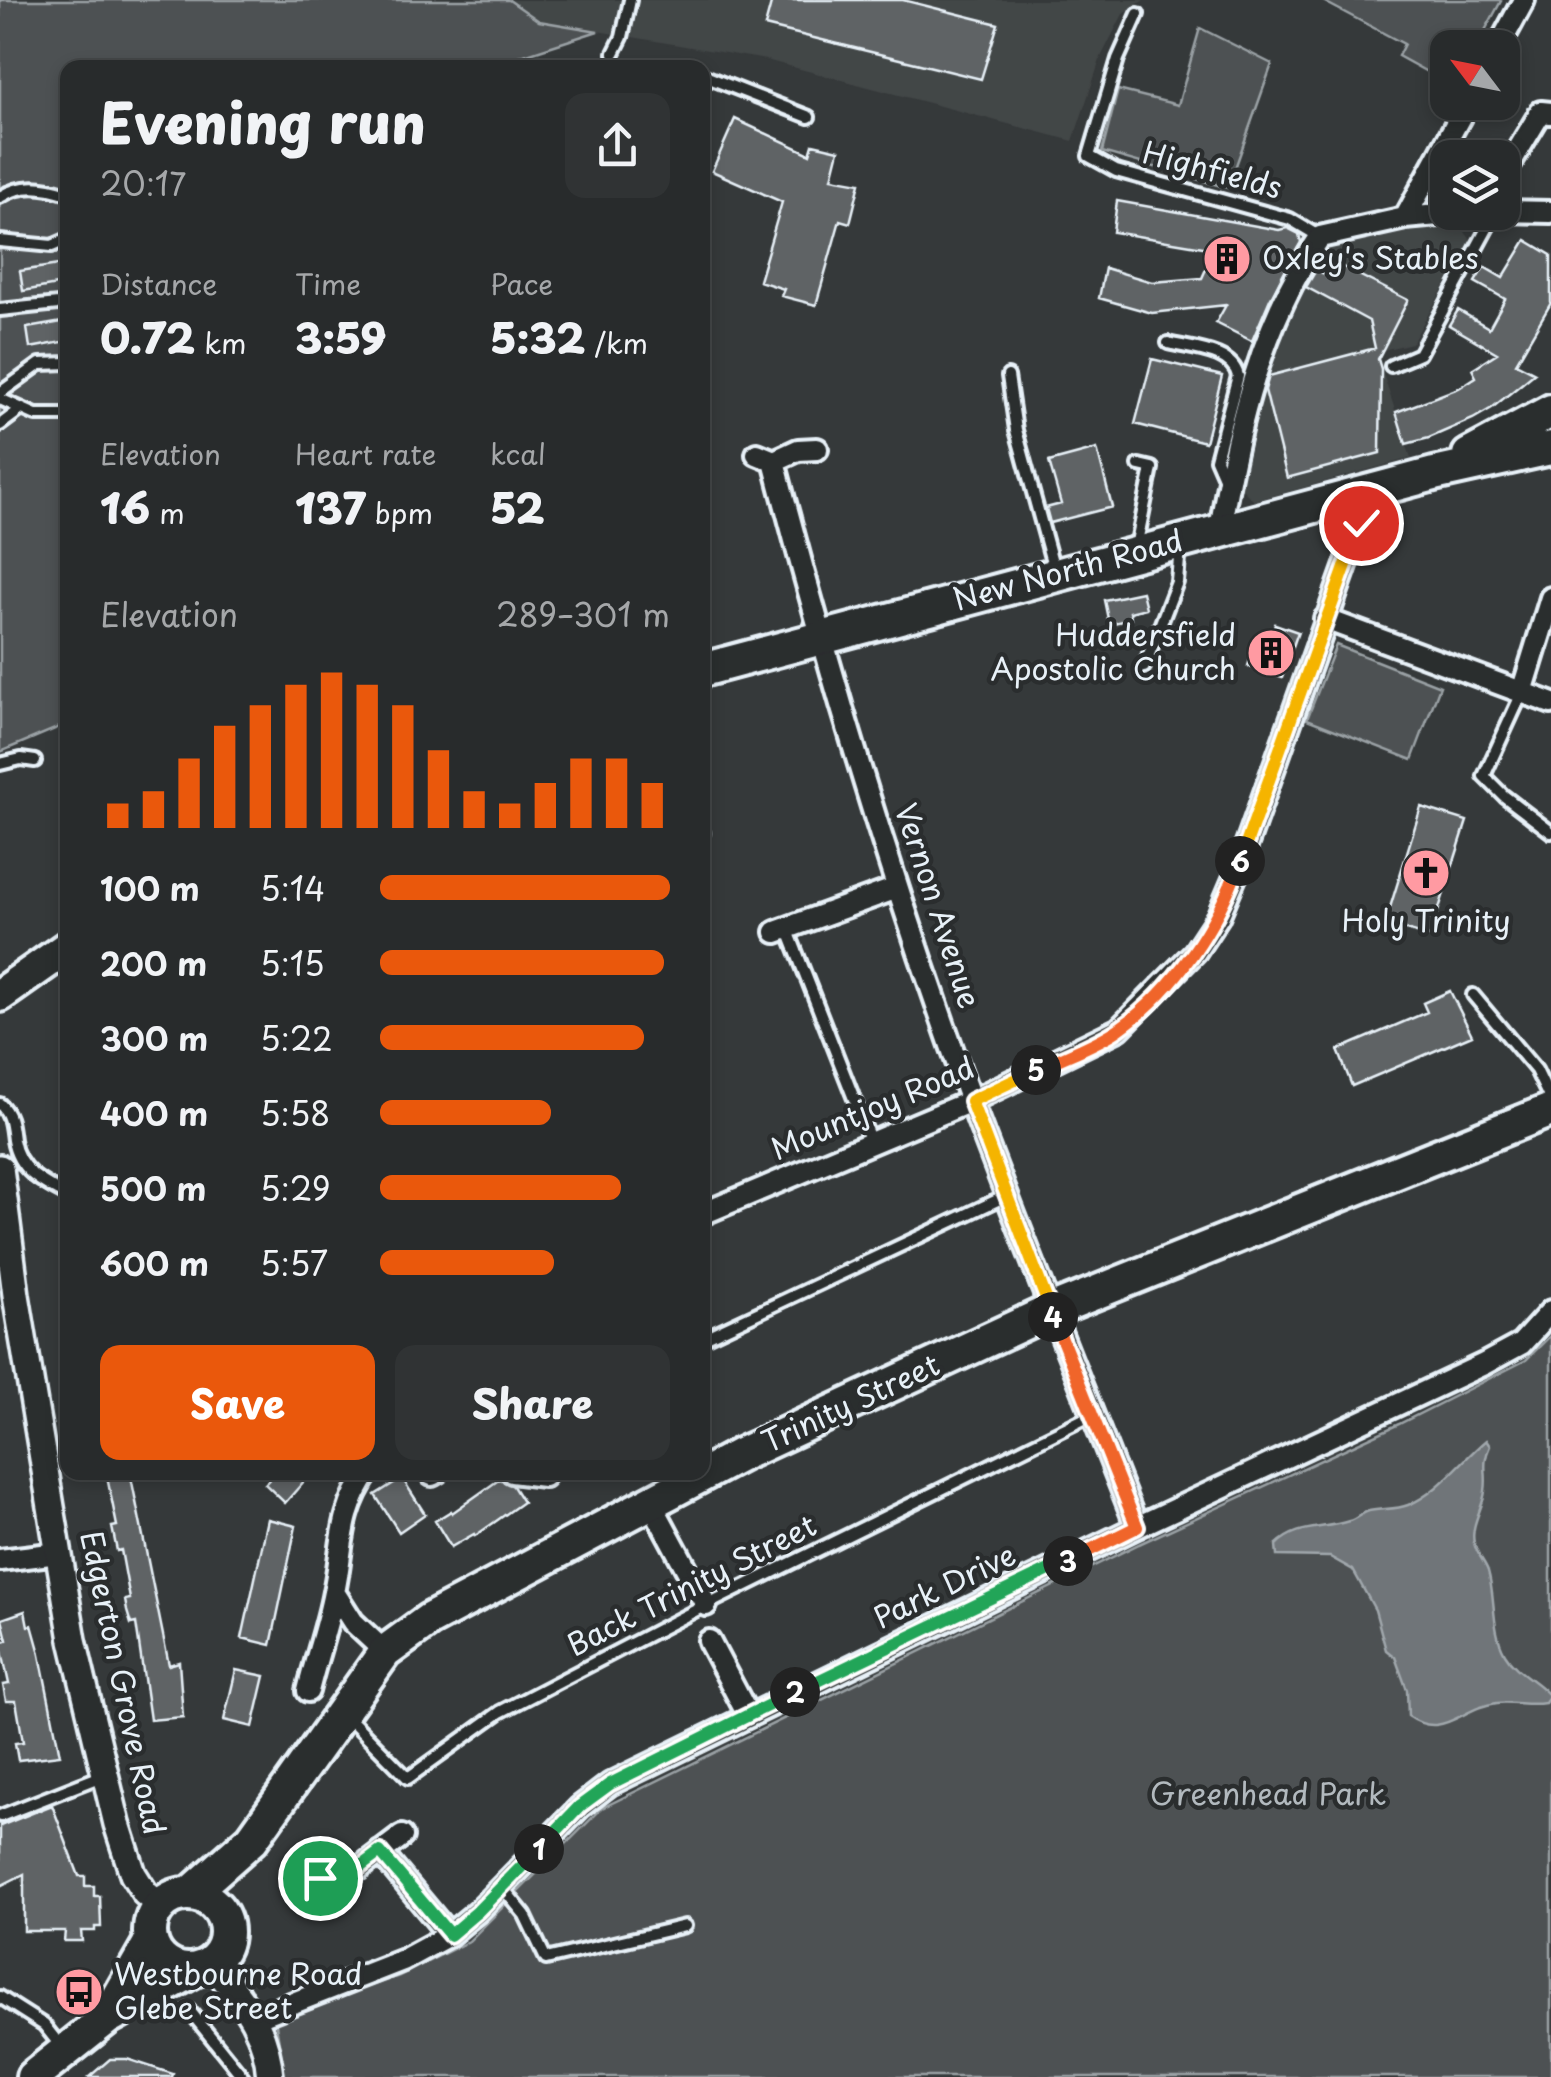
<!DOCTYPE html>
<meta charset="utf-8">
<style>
body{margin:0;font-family:"Playpen Sans",sans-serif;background:#303334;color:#f1f3f6;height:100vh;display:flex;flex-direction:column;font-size:38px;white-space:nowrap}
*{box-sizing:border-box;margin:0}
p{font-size:32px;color:#a5a7a9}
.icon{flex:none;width:55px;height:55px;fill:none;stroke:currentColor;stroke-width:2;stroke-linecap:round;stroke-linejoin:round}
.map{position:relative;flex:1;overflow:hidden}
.sheet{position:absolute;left:60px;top:60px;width:650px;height:1420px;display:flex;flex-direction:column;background:#282b2c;border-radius:20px;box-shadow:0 5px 15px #0003,0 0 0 2px #444748}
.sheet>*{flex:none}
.needle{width:65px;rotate:302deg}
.controls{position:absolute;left:1430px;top:30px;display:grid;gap:20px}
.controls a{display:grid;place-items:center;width:90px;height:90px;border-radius:20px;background:#282b2c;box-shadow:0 5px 15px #0003,0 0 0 2px #444748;font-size:50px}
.pin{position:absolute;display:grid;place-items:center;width:85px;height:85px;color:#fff;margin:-42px;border:5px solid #fff;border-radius:50%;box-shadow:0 2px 10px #0007}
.km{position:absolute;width:50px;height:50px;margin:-25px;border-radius:50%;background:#222;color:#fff;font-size:28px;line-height:50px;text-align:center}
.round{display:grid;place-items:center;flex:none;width:105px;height:105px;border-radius:20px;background:#303334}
.headline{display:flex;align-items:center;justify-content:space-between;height:170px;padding:0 40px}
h1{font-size:55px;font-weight:800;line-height:75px}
.metrics{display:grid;grid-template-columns:repeat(3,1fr);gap:15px;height:170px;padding:10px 40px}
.metrics div{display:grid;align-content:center}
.metrics b{font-size:42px;font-weight:800}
.metrics small{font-size:28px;font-weight:400}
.metrics p{font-size:28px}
.chart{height:280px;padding:20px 40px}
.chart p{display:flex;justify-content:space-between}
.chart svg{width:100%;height:180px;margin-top:10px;stroke:#ea580c;stroke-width:6}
.primary-button{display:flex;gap:20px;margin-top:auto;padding:20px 40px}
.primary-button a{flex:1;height:115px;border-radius:20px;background:#ea580c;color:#fff;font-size:40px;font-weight:800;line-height:115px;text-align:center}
.primary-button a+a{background:#303334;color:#f1f3f6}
ul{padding:0 40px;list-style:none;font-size:32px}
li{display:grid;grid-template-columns:160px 120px 1fr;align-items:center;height:75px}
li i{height:25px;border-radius:12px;background:#ea580c}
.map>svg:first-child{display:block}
</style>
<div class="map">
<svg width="1551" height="2077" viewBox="0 0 1551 2077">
<rect width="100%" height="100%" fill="#35393a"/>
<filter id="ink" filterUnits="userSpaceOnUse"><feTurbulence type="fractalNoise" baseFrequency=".01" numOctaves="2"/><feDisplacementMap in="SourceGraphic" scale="20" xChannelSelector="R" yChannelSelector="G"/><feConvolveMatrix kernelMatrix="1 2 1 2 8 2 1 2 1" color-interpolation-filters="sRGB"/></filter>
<g filter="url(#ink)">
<path fill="#424647" d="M509 0H1144L1123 14 1101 57 1073 141 766 60 539 21Z
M1426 228H1462L1471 240 1412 343 1383 350 1378 359 1411 458 1254 501 1238 485 1239 463 1280 325 1317 255 1333 247Z"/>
<path fill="#4d5152" stroke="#9aa1a5" stroke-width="2.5" d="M0 0H509L539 21 598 31 524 55 460 67 68 68 67 724 0 752Z
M1321 0H1499L1501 1 1476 47 1448 48 1447 83 1398 56 1404 44Z
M1200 28 1272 64 1228 188 1102 152 1118 90 1178 105Z
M1336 645 1440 686 1412 760 1307 719Z
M1551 1335V2077H285L275 2019 399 1976 469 1941 602 1808 1139 1544 1399 1424 1526 1360Z"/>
<path fill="#707579" stroke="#a0a7ac" stroke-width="2.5" d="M1486 1440 1490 1446C1481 1465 1488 1473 1485 1491 1483 1509 1470 1525 1474 1543 1476 1553 1485 1562 1488 1571 1496 1598 1491 1630 1505 1654 1517 1674 1537 1680 1550 1696L1545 1703C1528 1706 1513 1701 1497 1703 1461 1707 1443 1741 1408 1716L1407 1690 1395 1657 1386 1650 1375 1610 1353 1570 1330 1557 1277 1556 1276 1545C1297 1524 1322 1530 1349 1521 1357 1519 1361 1513 1369 1511 1381 1508 1396 1510 1408 1505 1438 1493 1461 1461 1486 1440Z"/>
<path fill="#5f6365" stroke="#e8f1f8" stroke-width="2.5" d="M772 0H903L998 24 981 79 765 26Z
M735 119 810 154 813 144 839 150 832 178 860 183 850 223 840 220 816 305 781 296 784 289 759 281 782 202 712 171Z
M1117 201 1279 230 1287 228 1299 234 1301 242 1270 299 1252 341 1216 323 1226 305 1152 313 1099 298 1105 268 1152 282 1202 278 1215 249 1113 232Z
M1526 240 1551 255V303L1516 363 1535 373 1492 408 1473 419 1429 438 1406 444 1396 412 1459 388 1476 377 1472 369 1497 353 1449 325 1458 310 1489 328 1505 299 1475 282 1484 267 1503 278Z
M65 264 68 283 23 291 20 271Z
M1337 264 1408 300 1378 359 1381 369 1380 453 1287 478 1265 390 1269 376 1375 348 1369 321 1306 287 1316 270 1330 277Z
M68 321V341L30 348 27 328Z
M1152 359 1222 376 1205 442 1135 424Z
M1097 449 1112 507 1050 523 1046 508 1061 504 1049 462Z
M1142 592 1146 608 1130 612 1131 619 1109 624 1104 600Z
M1275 624 1298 632 1282 678 1248 666 1258 635 1270 640Z
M1421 807 1467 821 1430 937 1385 924Z
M1450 991 1472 1035 1352 1086 1338 1050 1427 1012 1423 1003Z
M106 1472H130L169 1665 179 1662 183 1717 150 1720 136 1623 131 1624 127 1611 125 1600 130 1599 121 1550 117 1551 112 1527 117 1526Z
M276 1472H312L285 1503 265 1484Z
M402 1478 425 1514 399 1532 375 1495Z
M500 1479 513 1486 523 1502 475 1536 474 1534 451 1547 435 1521 451 1511 452 1513Z
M268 1519 296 1526 271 1645 242 1638Z
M25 1611 28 1626 32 1625 39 1650 60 1755 18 1760 15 1743 23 1742 16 1701H6L3 1685 9 1684 0 1642 7 1640 2 1619Z
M236 1670 265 1676 253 1727 224 1720Z
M52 1805 79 1876H85V1886H94V1896H100L101 1927H95V1931H81L82 1941H64L65 1931H24V1874L0 1886V1826Z
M110 2059H127L173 2074 172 2077H89Z"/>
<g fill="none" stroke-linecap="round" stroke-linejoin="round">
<g stroke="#e8f1f8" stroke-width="18">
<path id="service" d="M1138 14 1118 59 1089 156 1116 171 1290 219 1320 237
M614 53 622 37 630 0
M702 75 809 117
M0 197C22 183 44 186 68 194
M0 241 52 246 68 239
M0 310 68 303
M1168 343C1191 349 1232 350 1238 376L1216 459 1226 482
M1391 366 1419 354 1496 212
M1008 376 1016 430 1055 573
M0 393 40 364 68 363
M0 399 36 415H68
M0 425 20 410
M1136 547 1152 468 1139 465
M1144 667 1177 582 1180 547
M1522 693 1484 776 1504 796 1551 832
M0 764 21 759 35 761
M702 833H703
M787 928 871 1142
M1473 995 1536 1070 1551 1101
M0 1104C11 1115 11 1125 13 1140 18 1171 43 1183 68 1196
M702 1339 1006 1196
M347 1716 408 1778 500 1712 706 1605 1092 1415
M0 1816 104 1775
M502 1887 525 1915 546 1959 685 1926
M0 1997 44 2025 62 2048
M189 2010 243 2077"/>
</g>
<g stroke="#e8f1f8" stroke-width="28">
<path id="minor" d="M1498 48 1524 0
M1502 177 1541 112 1551 113
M1502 211 1551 212
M1405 218 1468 102
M757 454 774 461 798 450 817 449
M774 461C830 678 895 893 972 1104 1025 1246 1082 1386 1137 1527
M1220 530C1237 428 1261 324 1320 237L1405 218 1472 212
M1325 619 1551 703
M1522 692 1551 598
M776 932 897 888
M702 1214 971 1101 1119 1029 1195 952 1218 917 1235 877 1361 523 1359 493
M512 1472 544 1476 547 1472
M432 1475 437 1472
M650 1501 706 1605
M0 1560 59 1553
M334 1592 353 1622 385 1652
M709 1641 748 1715
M308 1691C316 1658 328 1625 334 1592 344 1546 338 1515 368 1472
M380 1852 449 1935
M321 1878 332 1883 349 1876 402 1836
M255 2018 403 1960 449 1935 477 1912 580 1807 610 1784 1137 1527 1484 1364 1521 1344 1551 1311"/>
</g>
<g stroke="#e8f1f8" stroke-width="32">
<path id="tertiary" d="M0 1168 16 1295 73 1640 117 1824 133 1874 145 1893 160 1906
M211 1962C242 2001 266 2025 270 2077"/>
</g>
<g stroke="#e8f1f8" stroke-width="40">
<path id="trunk" d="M1469 455 1551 411
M702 670 1434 474 1551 448
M0 995 68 947
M191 1893 252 1839 385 1652 429 1620 742 1454 1050 1311 1551 1110
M150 1932a38 38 0 1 1 76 0a38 38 0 1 1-76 0Z
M107 2018 151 1941
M33 2077 107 2018 196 1969"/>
</g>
<use href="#service" stroke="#2a2d2e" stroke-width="10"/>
<use href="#minor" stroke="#2a2d2e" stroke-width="20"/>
<use href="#tertiary" stroke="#2a2d2e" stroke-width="25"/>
<use href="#trunk" stroke="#2a2d2e" stroke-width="32"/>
</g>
</g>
<g fill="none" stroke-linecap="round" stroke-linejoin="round" filter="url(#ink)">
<g stroke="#fff" stroke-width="20">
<path id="split-1" d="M320 1878 332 1883 348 1876 380 1852 450 1935 477 1912 539 1849"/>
</g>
<g stroke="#fff" stroke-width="20">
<path id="split-2" d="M539 1849 580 1806 610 1784 795 1692"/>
</g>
<g stroke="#fff" stroke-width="20">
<path id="split-3" d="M795 1692 1068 1561"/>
</g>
<g stroke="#fff" stroke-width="20">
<path id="split-4" d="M1053 1317 1137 1527 1068 1561"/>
</g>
<g stroke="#fff" stroke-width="20">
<path id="split-5" d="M1036 1070 971 1101 1053 1317"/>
</g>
<g stroke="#fff" stroke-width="20">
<path id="split-6" d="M1036 1070C1063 1056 1095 1046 1119 1029 1175 990 1218 924 1240 861"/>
</g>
<g stroke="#fff" stroke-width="20">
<path id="split-7" d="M1240 861 1361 523"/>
</g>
<use href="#split-1" stroke="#22a559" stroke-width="12"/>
<use href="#split-2" stroke="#22a559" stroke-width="12"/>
<use href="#split-3" stroke="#22a559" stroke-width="12"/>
<use href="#split-4" stroke="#f0652b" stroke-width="12"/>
<use href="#split-5" stroke="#f5b400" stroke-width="12"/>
<use href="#split-6" stroke="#f0652b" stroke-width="12"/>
<use href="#split-7" stroke="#f5b400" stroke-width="12"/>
</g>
<defs>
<g id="building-disc" transform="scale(2.5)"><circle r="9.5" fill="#ff9aa2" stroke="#2a2d2e"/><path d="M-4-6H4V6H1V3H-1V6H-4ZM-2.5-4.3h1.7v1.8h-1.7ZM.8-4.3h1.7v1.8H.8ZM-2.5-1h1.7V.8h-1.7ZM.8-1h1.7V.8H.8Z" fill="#111"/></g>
<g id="church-disc" transform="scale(2.5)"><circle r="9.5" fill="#ff9aa2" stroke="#2a2d2e"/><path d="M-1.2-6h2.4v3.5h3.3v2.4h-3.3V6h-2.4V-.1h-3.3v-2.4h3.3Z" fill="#111"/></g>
<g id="bus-disc" transform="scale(2.5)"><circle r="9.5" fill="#ff9aa2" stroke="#2a2d2e"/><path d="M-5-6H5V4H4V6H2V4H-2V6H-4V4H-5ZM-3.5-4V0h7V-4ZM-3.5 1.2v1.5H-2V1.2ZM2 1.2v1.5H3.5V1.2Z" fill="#111"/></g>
</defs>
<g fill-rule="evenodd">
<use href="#building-disc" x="1227" y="259"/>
<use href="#building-disc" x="1271" y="653"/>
<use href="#church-disc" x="1426" y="873"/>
<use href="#bus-disc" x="79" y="1992"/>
</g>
<g text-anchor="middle" stroke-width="9" stroke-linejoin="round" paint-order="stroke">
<g font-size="30" fill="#e8f1f8" stroke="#2a2d2e">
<text transform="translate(1212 171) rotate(15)" y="10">Highfields</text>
<text transform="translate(1068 571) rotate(-15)" y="10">New North Road</text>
<text transform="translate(937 906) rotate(72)" y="10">Vernon Avenue</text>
<text transform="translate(873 1109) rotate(-23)" y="10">Mountjoy Road</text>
<text transform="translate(851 1404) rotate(-25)" y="10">Trinity Street</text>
<text transform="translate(692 1586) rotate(-27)" y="10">Back Trinity Street</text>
<text transform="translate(945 1587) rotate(-26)" y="10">Park Drive</text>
<text transform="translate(122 1683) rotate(78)" y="10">Edgerton Grove Road</text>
</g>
<g font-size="30" fill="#e8f1f8" stroke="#2a2d2e" text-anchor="start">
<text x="1262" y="269">Oxley's Stables</text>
<text x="1236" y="646" text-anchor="end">Huddersfield<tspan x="1236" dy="34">Apostolic Church</tspan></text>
<text x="1426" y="932" text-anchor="middle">Holy Trinity</text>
<text x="114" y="1985">Westbourne Road<tspan x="114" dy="34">Glebe Street</tspan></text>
</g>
<g font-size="30" fill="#b2b9be" stroke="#2a2d2e">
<text x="1268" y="1805">Greenhead Park</text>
</g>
</g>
</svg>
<div class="controls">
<a><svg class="needle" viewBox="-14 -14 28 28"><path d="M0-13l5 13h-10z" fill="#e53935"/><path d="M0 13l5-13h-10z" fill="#a5a7a9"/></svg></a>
<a><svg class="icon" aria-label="layers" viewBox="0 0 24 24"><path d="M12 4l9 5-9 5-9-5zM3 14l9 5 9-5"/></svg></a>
</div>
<div class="pin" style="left:320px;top:1878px;background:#1e9e55"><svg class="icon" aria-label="arrive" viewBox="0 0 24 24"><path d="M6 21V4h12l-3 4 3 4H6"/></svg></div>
<div class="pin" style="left:1361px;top:523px;background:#d93025"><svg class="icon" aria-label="check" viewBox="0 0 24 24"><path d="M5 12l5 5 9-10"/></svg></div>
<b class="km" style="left:539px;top:1849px">1</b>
<b class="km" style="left:795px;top:1692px">2</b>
<b class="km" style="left:1068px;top:1561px">3</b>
<b class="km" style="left:1053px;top:1317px">4</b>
<b class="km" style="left:1036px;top:1070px">5</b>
<b class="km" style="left:1240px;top:861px">6</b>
<section class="sheet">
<div class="headline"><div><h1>Evening run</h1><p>20:17</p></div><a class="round"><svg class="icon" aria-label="share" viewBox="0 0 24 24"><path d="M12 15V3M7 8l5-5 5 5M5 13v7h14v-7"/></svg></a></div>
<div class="metrics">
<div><p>Distance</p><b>0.72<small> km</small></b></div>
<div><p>Time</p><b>3:59</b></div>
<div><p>Pace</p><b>5:32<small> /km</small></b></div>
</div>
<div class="metrics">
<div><p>Elevation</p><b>16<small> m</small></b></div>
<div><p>Heart rate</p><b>137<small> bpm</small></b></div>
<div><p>kcal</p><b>52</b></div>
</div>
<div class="chart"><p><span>Elevation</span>289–301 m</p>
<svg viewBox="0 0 160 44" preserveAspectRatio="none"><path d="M5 44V38M15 44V35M25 44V27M35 44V19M45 44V14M55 44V9M65 44V6M75 44V9M85 44V14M95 44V25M105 44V35M115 44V38M125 44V33M135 44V27M145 44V27M155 44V33"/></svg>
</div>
<ul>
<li><b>100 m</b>5:14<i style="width:100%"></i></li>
<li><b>200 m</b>5:15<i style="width:98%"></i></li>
<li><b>300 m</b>5:22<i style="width:91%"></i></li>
<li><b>400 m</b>5:58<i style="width:59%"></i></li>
<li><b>500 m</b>5:29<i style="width:83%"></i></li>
<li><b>600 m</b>5:57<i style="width:60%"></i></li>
</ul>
<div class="primary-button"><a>Save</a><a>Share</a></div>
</section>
</div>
